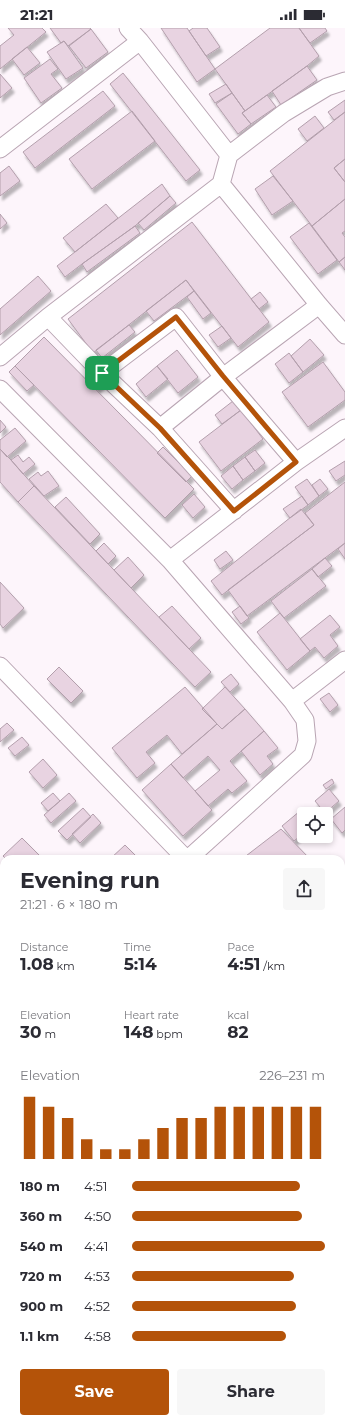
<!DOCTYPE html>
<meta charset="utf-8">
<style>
body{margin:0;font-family:Montserrat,sans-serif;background:#f7f7f7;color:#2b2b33;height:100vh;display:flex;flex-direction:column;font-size:15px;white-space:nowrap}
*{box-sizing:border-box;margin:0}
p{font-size:13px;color:#7c7c81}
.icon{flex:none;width:22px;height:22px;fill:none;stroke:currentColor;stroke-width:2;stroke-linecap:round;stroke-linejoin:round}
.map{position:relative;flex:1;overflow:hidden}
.details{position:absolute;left:0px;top:827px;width:345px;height:568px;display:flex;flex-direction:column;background:#fff;border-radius:12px 12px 0 0;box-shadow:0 2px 6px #0003}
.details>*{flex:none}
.controls{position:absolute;left:297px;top:779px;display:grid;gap:8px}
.controls a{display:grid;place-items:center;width:36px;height:36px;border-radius:4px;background:#fff;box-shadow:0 2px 6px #0003;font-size:20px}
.pin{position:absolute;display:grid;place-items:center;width:34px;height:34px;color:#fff;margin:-17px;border-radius:8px;box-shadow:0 2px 6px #0006}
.round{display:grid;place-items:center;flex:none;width:42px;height:42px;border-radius:4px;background:#f7f7f7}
.overview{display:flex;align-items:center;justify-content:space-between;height:68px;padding:0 20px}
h1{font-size:22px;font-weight:700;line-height:30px}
.stats{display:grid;grid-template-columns:repeat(3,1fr);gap:6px;height:68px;padding:4px 20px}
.stats div{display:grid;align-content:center}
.stats b{font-size:17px;font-weight:700}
.stats small{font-size:11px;font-weight:400}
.stats p{font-size:11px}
.chart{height:112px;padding:8px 20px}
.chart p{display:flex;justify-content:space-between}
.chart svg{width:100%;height:72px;margin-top:4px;stroke:#b45309;stroke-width:6}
.button{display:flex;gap:8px;margin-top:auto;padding:8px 20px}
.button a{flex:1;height:46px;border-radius:4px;background:#b45309;color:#fff;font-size:16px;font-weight:700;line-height:46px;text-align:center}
.button a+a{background:#f7f7f7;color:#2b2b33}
ul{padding:0 20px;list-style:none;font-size:13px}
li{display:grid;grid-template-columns:64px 48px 1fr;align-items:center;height:30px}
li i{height:10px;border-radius:5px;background:#b45309}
.status{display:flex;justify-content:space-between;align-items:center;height:28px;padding:0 20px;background:#fff;direction:ltr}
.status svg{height:11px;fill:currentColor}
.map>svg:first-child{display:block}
</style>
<div class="status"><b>21:21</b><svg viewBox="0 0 49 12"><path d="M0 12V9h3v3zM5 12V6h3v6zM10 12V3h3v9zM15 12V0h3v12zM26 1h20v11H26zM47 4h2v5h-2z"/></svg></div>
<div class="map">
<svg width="345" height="1395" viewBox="0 0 345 1395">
<defs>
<filter id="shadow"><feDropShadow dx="2.5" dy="4.5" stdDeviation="1" flood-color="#0004"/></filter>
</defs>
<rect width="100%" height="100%" fill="#fdf5fb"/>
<path fill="#e8d3e1" stroke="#b39fac" filter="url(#shadow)" d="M8 0H42L46 4 0 41V18L14 7Z
M50 0H90L91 1 68 18 64 13 61 15Z
M161 0H187L215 41 197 54Z
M193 0H207L220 19 206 28 189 3Z
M270 0H299L319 28 307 38 245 83 215 41Z
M299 0H325L327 3 310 15Z
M91 1 108 24 86 40 69 18Z
M64 13 83 40 66 51 47 24Z
M27 19 40 35 24 47 12 31Z
M50 31 58 41 51 46 62 60 41 75 24 50Z
M307 38 317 52 281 77 272 63Z
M123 45 200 142 186 153 110 56Z
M0 46 12 60 0 70Z
M226 56 232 65 215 75 209 66Z
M103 63 115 78 35 140 23 124Z
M232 65 245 83 242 85 251 96 238 106 216 76Z
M267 67 276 79 251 96 242 85Z
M345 72V84L334 92 328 84Z
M132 83 155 113 92 161 69 131Z
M345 84V131L334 140 345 154V171L312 198 270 143Z
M315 88 324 100 307 113 298 101Z
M345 131V154L334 140Z
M9 138 20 153 0 168V145Z
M273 148 293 173 272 187 255 161Z
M162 156 170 168 135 198 82 236 65 249 57 238Z
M170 168 176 175 144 202 138 195Z
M345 171V203L342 205 345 209V229L339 234 312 198Z
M106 176 118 190 75 224 63 210Z
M0 186 7 195 0 201Z
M192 194 269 294 238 319 186 252 93 325 68 291Z
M309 195 337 232 318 246 290 209Z
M135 198 140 205 87 244 82 236Z
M345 229V242L339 234Z
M38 248 51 263 0 307V281Z
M186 252 194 263 154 293 146 283Z
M194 263 211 285 203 291 187 269Z
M260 264 268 274 259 281 251 271Z
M129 297 135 304 102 330 96 322Z
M222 298 231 310 218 319 209 307Z
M44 309 194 461 165 490 15 338Z
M310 311 324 327 303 344 291 328Z
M177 322 198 349 178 365 157 338Z
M289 325 303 344 289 355 275 336Z
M323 334 345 364V372L308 399 282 364Z
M15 338 34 357 27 363 9 344Z
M157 338 168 351 146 369 136 356Z
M91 345 103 356 96 362 85 351Z
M233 373 241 382 222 396 215 387Z
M241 382 263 411 221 443 199 414Z
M0 392 6 399 0 405Z
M15 400 26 413 7 429 0 421V412Z
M163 419 192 448 186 454 157 425Z
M0 421 11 432 34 458 18 474 0 454Z
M255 422 265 435 255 443 245 429Z
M18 427 23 434 29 429 35 436 23 446 11 432Z
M245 429 255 443 243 452 233 438Z
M345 433V447L336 453 329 443Z
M233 438 243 452 232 461 221 448Z
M48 443 59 458 44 468 29 451 38 444 41 448Z
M307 451 319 468 308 477 295 459Z
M320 451 328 461 319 468 312 457Z
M345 454V515L247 588 228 562 314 497 305 485Z
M34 458 211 644 195 659 18 474Z
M194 466 205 479 193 490 182 477Z
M302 468 308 477 290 490 283 481Z
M66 469 100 506 90 516 55 479Z
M301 481 314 497 222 567 211 553Z
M104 515 116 528 108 536 96 523Z
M345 515V531L338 521Z
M226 523 233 532 220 541 214 532Z
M128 529 144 547 131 560 114 542Z
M325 530 332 538 318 549 312 541Z
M312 541 326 558 284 590 271 573Z
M0 554 24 580 3 600 0 596Z
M172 578 201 610 189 621 159 589Z
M240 578 249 590 241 596 232 584Z
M280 585 310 623 287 642 257 604Z
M330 587 340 599 330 607 338 618 324 630 315 619 310 623 300 611Z
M59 639 83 663 71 675 47 651Z
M231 646 239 656 230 664 221 654Z
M185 659 217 696 182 726 167 707 146 724 155 735 137 750 112 720Z
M225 659 245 681 222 701 202 681Z
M329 665 338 677 330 684 320 671Z
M245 681 264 703 230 733 247 753 232 765 228 761 208 778 195 763 220 742 208 728 183 750 171 736 217 696 222 701Z
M7 695 14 702 0 714V701Z
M264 703 278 720 267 728 273 736 260 747 241 723Z
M22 709 29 717 15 728 8 720Z
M43 731 57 747 43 760 29 744Z
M171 736 212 782 183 808 142 762Z
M332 751 334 755 326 761 323 757Z
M329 761 339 773 325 785 315 773Z
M53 765 60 773 48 783 41 775Z
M69 765 76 773 51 795 44 787Z
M345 779V802L342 805 331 791Z
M83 780 91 789 67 812 58 803Z
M300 783 304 787V805L294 813 282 798Z
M93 786 101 795 80 815 72 806Z
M281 801 310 831H242Z
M22 810 43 831H6L3 828Z
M125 817 136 828 133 831H110Z
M345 910V946L341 941V914Z"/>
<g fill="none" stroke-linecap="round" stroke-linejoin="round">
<g stroke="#b9a5b3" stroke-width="19">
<path id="street" d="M128 0 140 13 229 127 221 156 319 277 345 307
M0 121 140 13
M229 127 284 85 327 59 345 53
M48 289 102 345 160 400 234 483
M0 329 48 289 221 156
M102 345 176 289 223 349 296 434
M0 361 170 532 292 673 305 692 307 713 303 727 188 831
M160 400 223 349 319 277
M170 532 296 434 345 400
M0 638 186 831
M292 673 345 632
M341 956 345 953
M101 1395V1391"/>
</g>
<use href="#street" stroke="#fff" stroke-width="17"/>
<g stroke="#938b90" stroke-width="4.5">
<path id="rail" d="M0 1034 4 1037
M341 1354 345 1359"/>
</g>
<use href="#rail" stroke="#fdf5fb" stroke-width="3" stroke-dasharray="9" stroke-linecap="butt"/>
</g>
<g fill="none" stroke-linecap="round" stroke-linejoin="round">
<g stroke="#fff" stroke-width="8">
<path id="route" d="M176 289 223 348 296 434 234 483 160 400 102 345Z"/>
</g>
<use href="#route" stroke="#b45309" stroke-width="5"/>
</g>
</svg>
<div class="controls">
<a><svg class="icon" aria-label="locate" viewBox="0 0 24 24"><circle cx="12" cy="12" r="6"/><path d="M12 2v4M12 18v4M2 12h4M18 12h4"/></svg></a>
</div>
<div class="pin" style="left:102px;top:345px;background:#1e9e55"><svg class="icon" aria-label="arrive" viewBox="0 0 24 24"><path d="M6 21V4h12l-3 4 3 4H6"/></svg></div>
<section class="details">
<div class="overview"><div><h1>Evening run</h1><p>21:21 · 6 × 180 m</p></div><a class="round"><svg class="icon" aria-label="share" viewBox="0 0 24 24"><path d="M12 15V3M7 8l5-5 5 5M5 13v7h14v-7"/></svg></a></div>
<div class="stats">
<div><p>Distance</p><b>1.08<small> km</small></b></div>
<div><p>Time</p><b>5:14</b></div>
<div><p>Pace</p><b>4:51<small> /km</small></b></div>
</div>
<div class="stats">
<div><p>Elevation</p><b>30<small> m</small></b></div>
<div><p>Heart rate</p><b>148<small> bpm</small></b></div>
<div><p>kcal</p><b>82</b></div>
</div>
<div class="chart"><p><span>Elevation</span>226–231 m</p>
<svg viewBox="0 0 160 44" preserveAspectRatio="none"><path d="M5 44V6M15 44V12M25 44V19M35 44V32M45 44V38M55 44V38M65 44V32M75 44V25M85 44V19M95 44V19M105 44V12M115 44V12M125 44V12M135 44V12M145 44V12M155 44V12"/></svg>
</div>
<ul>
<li><b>180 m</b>4:51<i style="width:87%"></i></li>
<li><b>360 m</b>4:50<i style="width:88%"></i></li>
<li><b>540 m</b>4:41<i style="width:100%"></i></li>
<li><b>720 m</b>4:53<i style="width:84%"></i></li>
<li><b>900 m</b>4:52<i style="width:85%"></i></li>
<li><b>1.1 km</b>4:58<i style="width:80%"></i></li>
</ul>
<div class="button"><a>Save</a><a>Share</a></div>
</section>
</div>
